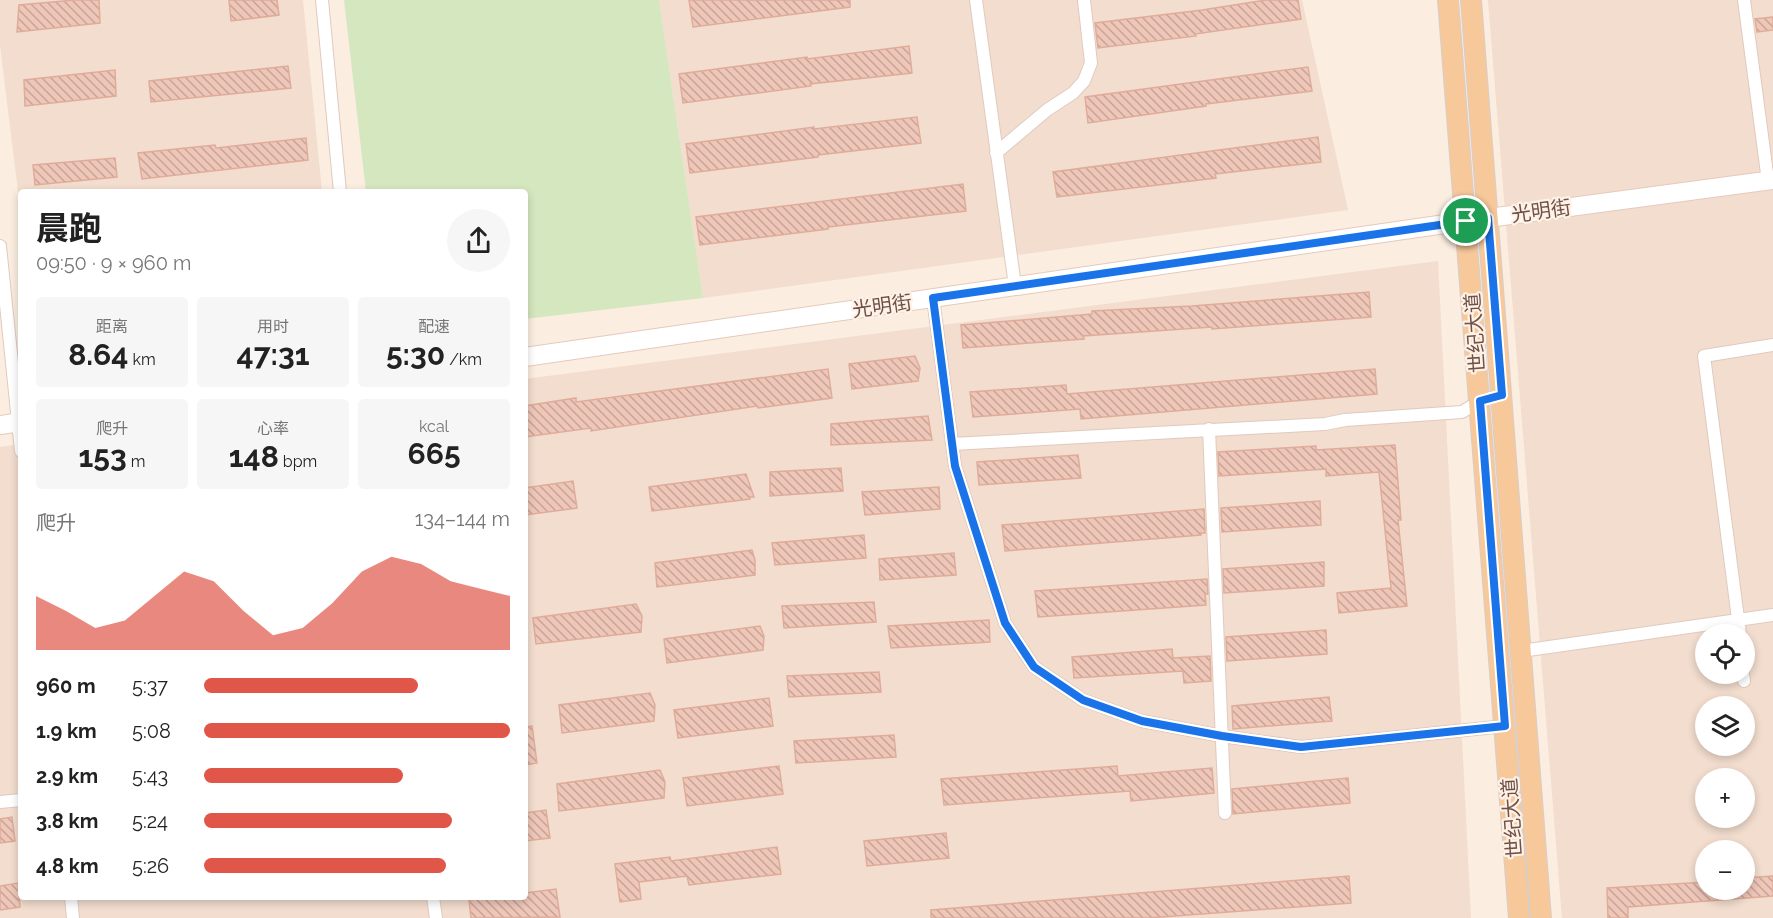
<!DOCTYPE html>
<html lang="zh">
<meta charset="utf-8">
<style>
body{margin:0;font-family:Raleway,"Noto Sans SC",sans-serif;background:#f6f6f6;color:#222;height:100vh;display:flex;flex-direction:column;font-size:22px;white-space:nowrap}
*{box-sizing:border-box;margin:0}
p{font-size:20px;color:#767676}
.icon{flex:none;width:33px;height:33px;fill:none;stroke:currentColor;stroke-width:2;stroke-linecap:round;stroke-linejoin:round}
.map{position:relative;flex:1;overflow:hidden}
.sheet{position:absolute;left:18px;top:189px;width:510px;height:711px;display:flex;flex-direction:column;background:#fff;border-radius:6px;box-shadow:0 3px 9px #0003}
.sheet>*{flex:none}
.buttons{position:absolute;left:1695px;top:624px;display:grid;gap:12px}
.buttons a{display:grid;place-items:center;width:60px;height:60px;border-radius:50%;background:#fff;box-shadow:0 3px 9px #0003;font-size:30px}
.pin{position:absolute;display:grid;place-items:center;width:51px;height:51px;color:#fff;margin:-26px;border:3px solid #fff;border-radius:50%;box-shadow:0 2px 6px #0007}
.round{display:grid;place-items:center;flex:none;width:63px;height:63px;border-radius:32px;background:#f6f6f6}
.head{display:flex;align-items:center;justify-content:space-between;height:102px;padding:0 18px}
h1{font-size:33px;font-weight:700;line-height:45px}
.metrics{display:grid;grid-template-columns:repeat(3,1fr);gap:9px;height:102px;padding:6px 18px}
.metrics div{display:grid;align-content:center;border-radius:6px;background:#f6f6f6;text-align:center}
.metrics b{font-size:30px;font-weight:700}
.metrics small{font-size:16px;font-weight:400}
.metrics p{font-size:16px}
.chart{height:168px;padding:12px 18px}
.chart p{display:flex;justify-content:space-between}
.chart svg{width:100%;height:108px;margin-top:6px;fill:#e05749;opacity:.7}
ul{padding:0 18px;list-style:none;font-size:20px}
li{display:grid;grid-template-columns:96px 72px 1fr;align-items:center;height:45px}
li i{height:15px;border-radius:8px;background:#e05749}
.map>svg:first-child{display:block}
</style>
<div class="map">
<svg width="1773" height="918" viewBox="0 0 1773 918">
<defs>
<pattern id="building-back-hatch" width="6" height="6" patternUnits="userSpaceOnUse" patternTransform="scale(1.5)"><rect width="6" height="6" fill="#efc7b9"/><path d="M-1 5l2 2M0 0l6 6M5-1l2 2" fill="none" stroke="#c6a498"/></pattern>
</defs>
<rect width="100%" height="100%" fill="#fbede0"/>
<path fill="#f2ddce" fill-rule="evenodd" d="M0 0H303L322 192H21V216L0 45Z
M659 0H1302L1348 210 703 298Z
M1488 0H1773V918H1562ZM1706 634H1744V674H1706ZM1706 706H1744V746H1706ZM1706 778H1744V818H1706ZM1706 850H1744V890H1706Z
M1438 261 1471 918H0V447L21 444V897H525V379Z"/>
<path fill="#d5e7bf" d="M344 0H659L703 298 525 319V192H366Z"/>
<path fill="url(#building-back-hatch)" stroke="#e0ac9a" stroke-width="1.5" d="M75 0H99L100 23 17 32 19 5Z
M229 0H277L279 15 231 21Z
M689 0H850V7L693 27Z
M1266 0H1298L1301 19 1195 34 1196 36 1098 48 1095 23 1202 10Z
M1773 17V30L1757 32 1755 19Z
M909 46 912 73 810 84 811 86 683 103 679 74 807 57V59Z
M288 66 291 88 151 102 149 81Z
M1308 67 1312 91 1206 104V106L1088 123 1085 97Z
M115 70 116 96 25 106 24 80Z
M917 117 921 143 818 155V157L690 173 686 144 814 127V129Z
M1318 137 1321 162 1215 174 1216 178 1057 197 1053 172Z
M306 138 308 160 142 179 138 153 215 145 216 148Z
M115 158 117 177 35 185 33 165Z
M963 184 966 211 828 227V229L700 245 696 217Z
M1369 292 1371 317 1212 329V327L1083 336 1084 339 963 348 961 325 1092 314V311L1192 306Z
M915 356 920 368 918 381 852 389 849 364Z
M828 369 832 398 758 408 757 406 591 431V428L525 437V406L576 398V402Z
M1375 369 1377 394 1081 419 1080 409 973 417 970 392 1066 385 1067 394Z
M928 416 932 440 831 445V424Z
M1395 445 1401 520H1398L1407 606 1339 613 1337 593 1391 588 1379 472 1326 476V469L1219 476 1218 452 1316 446V450Z
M1078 455 1081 478 979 485 977 462Z
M841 468 843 491 770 496V472Z
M746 474 754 497H750V499L652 511 649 487Z
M573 481 577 508 525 515V488Z
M939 487 940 509 865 515 862 492Z
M1320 501 1321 525 1222 532 1221 508Z
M1204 509 1205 533H1201V535L1005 551 1002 525Z
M864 535 866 558 775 565 772 543Z
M752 550 755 560V575L657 587 655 563Z
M954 553 956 575 880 580 879 559Z
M1324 562V586L1224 593 1223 569Z
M1207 579 1208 594H1205L1206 605 1038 617 1035 591Z
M874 602 876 622 784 628 782 606Z
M636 604 642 616 641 632 536 644 533 618Z
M989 620 990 642 891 648 888 626Z
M760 626 764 636 763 650 667 663 664 639Z
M1326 630 1327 654 1227 661 1226 637Z
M1172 649 1173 658 1210 656 1211 681 1184 683 1183 671 1074 678 1072 657Z
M879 672 881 692 789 697 787 676Z
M650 693 655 705 654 721 562 733 559 705Z
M1329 697 1332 721 1233 729 1232 706Z
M769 698 773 726 678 738 674 710Z
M532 726 537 763 525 765V727Z
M894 735 896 757 796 763 794 741Z
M779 766 783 794 687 806 683 778Z
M1117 766 1118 776 1212 768 1214 793 1131 801 1130 791 944 805 941 779Z
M660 770 665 782 664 798 559 811 557 784Z
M1348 778 1350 803 1233 814 1232 789Z
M546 810 550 838 525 841V813Z
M12 817 15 841 0 843V819Z
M946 833 949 858 867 866 864 841Z
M777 847 781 874 689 885 687 876 639 882 641 899 620 902 615 864 670 857 671 861Z
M1349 876 1351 903 1148 918H931V910Z
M1773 876V896L1628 907V918H1608L1607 888 1706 882V890H1744V878Z
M18 883 20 907 0 910V886Z
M556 889 560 917 471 918 469 900 493 897H525V893Z"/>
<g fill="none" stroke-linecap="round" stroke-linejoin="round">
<g stroke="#e0cabf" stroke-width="14">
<path id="street" d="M322 0 340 192
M976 0 1015 286
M1744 0 1768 181
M996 153 1047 110 1073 93 1084 81 1091 63 1084 0
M0 246 21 451
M933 298 955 466 1005 623 1034 667 1083 700 1142 721 1222 736 1301 747 1505 726
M1209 429 1225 813
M952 444 1325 424 1345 420 1462 412 1480 401 1502 395
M1740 634 1704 356 1773 345
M1521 651 1773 615
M1743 674 1744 681
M0 802 21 800
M71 897 73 918
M433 897 436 918"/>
</g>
<g stroke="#e5cabd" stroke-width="20">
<path id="secondary" d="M525 357 1466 221 1773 180
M0 425 21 422"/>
</g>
<g stroke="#d7cecc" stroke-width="22">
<path id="primary" d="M1448 0 1519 918
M1471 0 1541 918"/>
</g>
<use href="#street" stroke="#fff" stroke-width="12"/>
<use href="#secondary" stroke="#fff" stroke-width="18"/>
<use href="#primary" stroke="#f7c89a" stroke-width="20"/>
</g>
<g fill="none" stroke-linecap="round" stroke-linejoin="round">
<g stroke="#fff" stroke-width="12">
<path id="route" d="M1488 218 1502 395 1480 401 1505 726 1301 747 1222 736 1142 721 1083 700 1034 667 1005 623 955 466 933 298Z"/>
</g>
<use href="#route" stroke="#1a73e8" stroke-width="8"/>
</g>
<g text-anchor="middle" stroke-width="4.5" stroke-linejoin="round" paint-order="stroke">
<g font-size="20" fill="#705149" stroke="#fef1e5">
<text transform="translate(1541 211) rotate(-8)" y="7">光明街</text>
<text transform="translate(882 306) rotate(-8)" y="7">光明街</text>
<text transform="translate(1475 333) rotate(-94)" y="7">世纪大道</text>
<text transform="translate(1512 818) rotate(-94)" y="7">世纪大道</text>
</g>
</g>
</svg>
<div class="buttons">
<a><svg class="icon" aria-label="locate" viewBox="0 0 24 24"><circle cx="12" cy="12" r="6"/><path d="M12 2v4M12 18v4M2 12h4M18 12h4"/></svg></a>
<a><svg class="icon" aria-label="layers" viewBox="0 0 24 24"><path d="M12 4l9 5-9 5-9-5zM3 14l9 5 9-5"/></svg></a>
<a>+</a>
<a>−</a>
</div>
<div class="pin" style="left:1466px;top:221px;background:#1e9e55"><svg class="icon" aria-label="arrive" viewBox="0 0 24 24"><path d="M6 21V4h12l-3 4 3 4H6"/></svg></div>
<section class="sheet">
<div class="head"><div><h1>晨跑</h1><p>09:50 · 9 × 960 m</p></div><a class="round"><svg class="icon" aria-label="share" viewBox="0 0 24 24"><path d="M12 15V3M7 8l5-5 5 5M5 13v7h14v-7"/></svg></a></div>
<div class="metrics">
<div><p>距离</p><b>8.64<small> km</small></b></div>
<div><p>用时</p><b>47:31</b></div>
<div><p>配速</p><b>5:30<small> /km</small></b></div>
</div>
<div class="metrics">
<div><p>爬升</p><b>153<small> m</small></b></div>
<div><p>心率</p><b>148<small> bpm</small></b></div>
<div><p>kcal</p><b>665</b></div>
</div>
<div class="chart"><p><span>爬升</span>134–144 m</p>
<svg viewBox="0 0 160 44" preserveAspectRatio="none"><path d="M0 44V22L10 28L20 35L30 32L40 22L50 12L60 16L70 28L80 38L90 35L100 25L110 12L120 6L130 9L140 16L150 19L160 22V44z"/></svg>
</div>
<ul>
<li><b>960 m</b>5:37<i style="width:70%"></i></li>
<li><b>1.9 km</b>5:08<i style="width:100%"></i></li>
<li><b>2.9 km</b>5:43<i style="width:65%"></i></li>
<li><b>3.8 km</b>5:24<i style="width:81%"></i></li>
<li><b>4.8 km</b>5:26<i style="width:79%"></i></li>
</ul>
</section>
</div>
